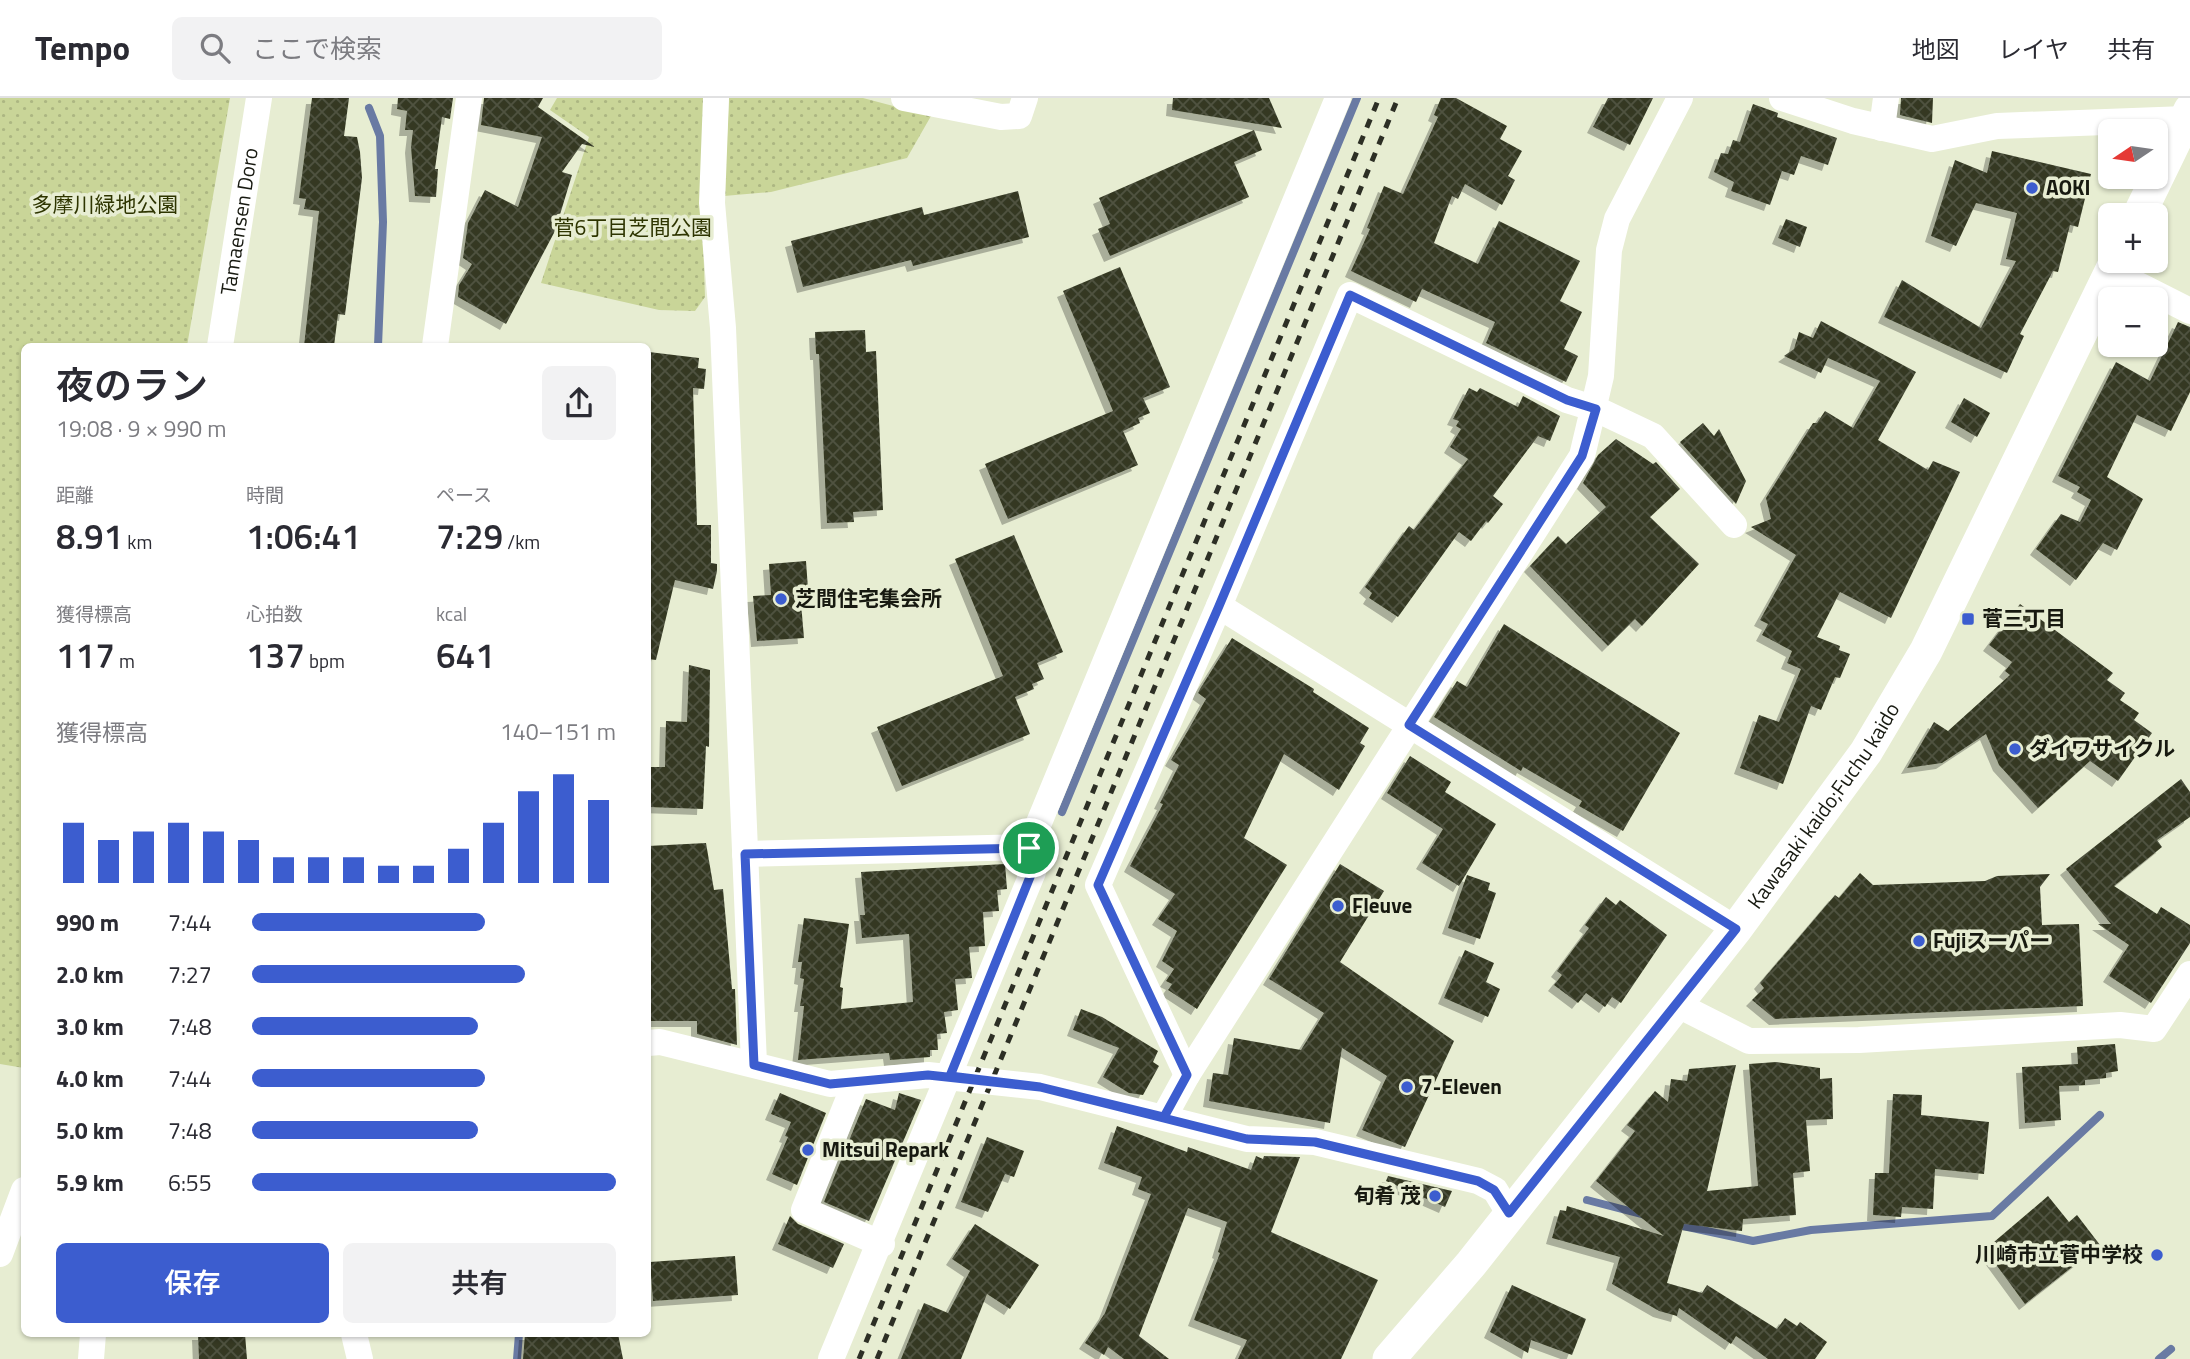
<!DOCTYPE html>
<html lang="ja">
<meta charset="utf-8">
<style>
body{margin:0;font-family:"Titillium Web","Noto Sans JP",sans-serif;background:#f2f2f3;color:#2b2b33;height:100vh;display:flex;flex-direction:column;font-size:26px;white-space:nowrap}
*{box-sizing:border-box;margin:0}
p{font-size:23px;color:#7c7c81}
.icon{flex:none;width:38px;height:38px;fill:none;stroke:currentColor;stroke-width:2;stroke-linecap:round;stroke-linejoin:round}
.map{position:relative;flex:1;overflow:hidden}
.side{position:absolute;left:21px;top:245px;width:630px;height:994px;display:flex;flex-direction:column;background:#fff;border-radius:10px;box-shadow:0 2px 5px #0004}
.side>*{flex:none}
.needle{width:46px;rotate:257deg}
.buttons{position:absolute;left:2098px;top:21px;display:grid;gap:14px}
.buttons a{display:grid;place-items:center;width:70px;height:70px;border-radius:10px;background:#fff;box-shadow:0 2px 5px #0004;font-size:35px}
.pin{position:absolute;display:grid;place-items:center;width:60px;height:60px;color:#fff;margin:-30px;border:4px solid #fff;border-radius:50%;box-shadow:0 2px 7px #0007}
.round{display:grid;place-items:center;flex:none;width:74px;height:74px;border-radius:10px;background:#f2f2f3}
.headline{display:flex;align-items:center;justify-content:space-between;height:119px;padding:0 35px}
h1{font-size:38px;font-weight:600;line-height:52px}
.stats{display:grid;grid-template-columns:repeat(3,1fr);gap:10px;height:119px;padding:7px 35px}
.stats div{display:grid;align-content:center}
.stats b{font-size:35px;font-weight:600}
.stats small{font-size:19px;font-weight:400}
.stats p{font-size:19px}
.chart{height:196px;padding:14px 35px}
.chart p{display:flex;justify-content:space-between}
.chart svg{width:100%;height:126px;margin-top:7px;stroke:#3c5dcf;stroke-width:6}
.primary-button{display:flex;gap:14px;margin-top:auto;padding:14px 35px}
.primary-button a{flex:1;height:80px;border-radius:10px;background:#3c5dcf;color:#fff;font-size:28px;font-weight:600;line-height:80px;text-align:center}
.primary-button a+a{background:#f2f2f3;color:#2b2b33}
ul{padding:0 35px;list-style:none;font-size:23px}
li{display:grid;grid-template-columns:112px 84px 1fr;align-items:center;height:52px}
li i{height:18px;border-radius:9px;background:#3c5dcf}
header{display:flex;align-items:center;gap:42px;box-sizing:border-box;height:98px;padding:0 35px;background:#fff;border-bottom:2px solid #e1e1e2}
header strong{font-size:33px}
nav{display:flex;gap:38px;margin-inline-start:auto;font-size:24px}
.search{width:490px;height:63px;background:#f2f2f3;display:flex;align-items:center;gap:18px;box-sizing:border-box;padding:0 24px;border-radius:10px;color:#7c7c81;font-size:26px}
.map>svg:first-child{display:block}
</style>
<header>
<strong>Tempo</strong>
<div class="search"><svg class="icon" aria-label="search" viewBox="0 0 24 24"><circle cx="10" cy="10" r="6"/><path d="M15 15l6 6"/></svg>ここで検索</div>
<nav><a>地図</a><a>レイヤ</a><a>共有</a></nav>
</header>
<div class="map">
<svg width="2190" height="1261" viewBox="0 0 2190 1261">
<defs>
<pattern id="park-dots" width="8" height="8" patternUnits="userSpaceOnUse" patternTransform="scale(1.75)"><rect width="8" height="8" fill="#c9d598"/><path d="M2 2h.1M6 6h.1" fill="none" stroke="#acb682" stroke-width="1.8" stroke-linecap="round"/></pattern>
<pattern id="building-cross-hatch" width="8" height="8" patternUnits="userSpaceOnUse" patternTransform="scale(1.75)"><rect width="8" height="8" fill="#353924"/><path d="M0 0l8 8M0 8l8-8" fill="none" stroke="#4f5341"/></pattern>
<filter id="shadow"><feDropShadow dx="-6" dy="6" stdDeviation="0" flood-color="#0004"/></filter>
</defs>
<rect width="100%" height="100%" fill="#e7edd2"/>
<path fill="url(#park-dots)" d="M0 0H230L187 248H24V970L0 966Z
M557 0H704L701 85 705 199 695 213 659 212 541 185 589 39 550 12Z
M729 0H863L931 18 907 60 771 94 724 98Z"/>
<g fill="none" stroke-linecap="round" stroke-linejoin="round">
<path stroke="#697aa3" stroke-width="8" d="M369 10 380 38 383 124 378 248
M1062 714 1357 0
M1587 1102 1645 1117
M1674 1126 1753 1143 1811 1132 1992 1118 2100 1017
M517 1261 519 1236
M2159 1261 2171 1251"/>
</g>
<path fill="url(#building-cross-hatch)" filter="url(#shadow)" d="M312 0H349L344 38 357 39 360 54 362 80 345 217 338 216 334 248H304L319 113 304 111 306 101 299 100Z
M398 0H453L450 21 442 19 435 71H438L436 99 415 98 411 49 413 32H405L407 13 397 11Z
M484 0H543L538 9 595 49 582 46 562 74 572 77 555 133 506 226 458 199 459 187 472 166 463 160 468 125 485 92 518 109 542 39 481 27Z
M1173 0H1269L1282 30 1172 12Z
M1441 0H1456L1507 28 1500 41 1522 53 1508 78 1515 82 1502 107 1465 86 1458 101 1452 98 1434 145 1478 166 1499 123 1580 163 1560 203 1582 214 1564 251 1578 258 1566 284 1486 245 1495 224 1422 191 1416 204 1351 173 1370 131 1367 130 1384 88 1403 96 1438 19 1434 17Z
M1608 0H1653L1630 47 1593 29Z
M1901 0H1933L1932 25 1900 17Z
M1753 6 1778 15 1777 19 1837 40 1828 67 1801 58 1794 77 1782 73 1770 107 1731 93 1734 84 1714 74 1721 55 1728 56 1733 42 1740 44Z
M1254 32 1262 52 1234 64 1249 99 1110 158 1098 131 1110 126 1099 100Z
M1992 53 2091 76 2078 129 2070 127 2058 174 2053 173 2020 236 2024 238 2007 275 1884 219 1902 182 1981 230 2016 163 2006 161 2017 115 1976 105 1956 148 1931 138 1955 62 1987 75Z
M1018 93 1029 139 913 168 911 162 803 189 791 143 922 109 924 117Z
M1786 121 1807 129 1800 149 1778 140Z
M1120 169 1170 289 1143 300 1150 315 1138 320 1140 325 1123 333 1138 367 1008 421 985 366 1113 313 1063 193Z
M1821 223 1916 274 1878 342 1928 372 1933 363 1960 374 1891 520 1840 494 1817 539 1840 548 1839 552 1850 556 1840 580 1835 579 1821 612 1811 608 1783 686 1740 670 1759 617 1779 624 1801 571 1787 565 1792 553 1762 537 1768 526 1760 522 1796 457 1751 429 1771 421 1766 400 1813 325H1817L1825 313 1853 330 1880 283 1828 260 1821 275 1784 258 1794 251 1799 234 1813 240Z
M2178 224 2190 229V294L2171 333 2137 317 2107 379 2143 401 2117 452 2103 445 2076 482 2036 451 2061 416 2080 424 2091 402 2077 394 2080 389 2058 378 2116 264 2150 283Z
M865 232 866 254 876 253 883 412 853 414 854 424 827 425 819 256H816L815 234Z
M649 254 699 260 698 270 706 271 704 291 693 290 697 427H711V465L717 466V473L713 491 675 482 656 562 648 561Z
M1469 290 1477 294 1480 290 1518 309 1523 298 1560 318 1550 343 1538 338 1493 398 1503 406 1488 425 1486 423 1471 443 1459 434 1398 519 1369 500 1372 495 1365 489 1409 428 1414 432 1468 361 1450 349 1461 331 1456 328 1459 323 1453 321Z
M1964 300 1990 315 1977 339 1951 324Z
M1703 325 1714 338 1719 331 1746 383 1736 406 1680 344Z
M1616 341 1653 366 1656 364 1680 391 1650 419 1699 466 1642 528 1635 521 1608 548 1530 468 1558 438 1566 446 1606 409 1583 385 1598 357Z
M1014 437 1063 554 1037 565 1044 581 1032 586 1034 591 1015 599 1030 636 902 688 877 629 1003 578 955 461Z
M806 463 809 505H801L804 540 757 543 753 498 771 497 769 466Z
M2020 506 2113 575 2107 582 2125 595 2120 602 2139 615 2134 622 2152 635 2118 683 2090 663 2038 710 1999 667 1986 636 1942 665 1907 670 1934 624 1948 633 2010 577 2005 573 2012 564 1989 547Z
M1504 526 1680 635 1623 733 1579 708 1582 703 1523 669 1521 673 1434 619 1457 583 1467 589Z
M1232 540 1314 591 1313 594 1369 630 1360 645 1365 648 1339 692 1284 656 1244 740 1287 767 1197 911 1168 892 1172 886 1166 883 1174 871 1162 863 1177 833 1158 821 1175 796 1130 768 1163 706 1160 705 1179 667 1171 662 1206 601 1198 595 1200 591Z
M689 567 710 572 709 649 706 648 703 711 648 709V669H665L666 623 687 624Z
M1410 658 1451 684 1445 694 1496 726 1459 788 1422 765 1443 731 1387 695Z
M2181 681 2190 694V719L2157 742 2162 749 2114 788 2157 816 2161 809 2190 827V845L2151 905 2109 878 2129 847 2098 826H2111L2066 771Z
M706 745 714 792 723 791 732 891H735L737 947 697 936V923H648V748Z
M1005 766 1007 791 997 792 999 813 983 814 985 848 969 849 972 880 955 881 958 912 944 914 947 935 937 936 938 952H930V959L890 962 889 955 798 962 804 908H800L804 881 800 880 802 864H798L804 820 849 826 840 889 843 890 841 911 913 904 909 836 862 840 860 817H865L861 774Z
M1340 766 1384 793 1340 864 1454 943 1405 1049 1362 1032 1387 978 1342 950 1330 1025 1209 1003 1213 975 1228 977 1234 940 1301 952 1324 915 1269 881Z
M1860 775 1873 787 1985 783 1997 778 2050 776 2040 789 2042 827 2079 826 2083 908 1775 921 1752 902 1764 890 1760 885 1835 797 1839 800Z
M1467 777 1490 785 1488 792 1496 795 1480 841 1448 830Z
M1606 799 1616 807 1620 802 1667 837 1621 905 1612 899 1605 909 1586 895 1578 905 1554 887 1562 877 1557 873 1589 830 1585 827Z
M1465 852 1494 865 1486 884 1500 891 1488 919 1444 900Z
M1081 911 1102 919 1158 953 1153 964 1159 968 1143 997 1129 995 1103 979 1119 950 1073 932Z
M2115 946 2118 973 2106 975V980L2085 982V987L2059 988 2061 1022 2025 1025 2022 969 2078 966 2077 949Z
M1776 964 1820 970V981L1832 980 1833 1021 1806 1022 1810 1073 1793 1075 1796 1117 1743 1121 1742 1133 1684 1126 1667 1185 1702 1195 1707 1187 1777 1231 1785 1220 1797 1228 1800 1224 1827 1244 1815 1261H1768L1736 1238 1731 1246 1679 1210 1677 1218 1659 1213 1612 1186 1620 1159 1552 1140 1560 1112 1566 1113 1567 1108 1664 1138 1596 1083 1635 1033 1627 1027 1655 993 1668 1004 1671 981 1687 983 1689 971 1736 967 1707 1093 1758 1088 1749 966Z
M780 995 826 1015 797 1087 772 1076 788 1039 785 1038 791 1024 771 1016Z
M899 995 921 1002 869 1123 824 1104 866 1001 895 1012Z
M1893 996 1922 997 1921 1017 1989 1024 1984 1076 1935 1071 1933 1111 1902 1109 1901 1119 1873 1117 1875 1075H1889Z
M1117 1028 1187 1054 1188 1049 1251 1072 1256 1058 1263 1061 1264 1058 1300 1059 1271 1134 1378 1182 1341 1261H1238L1247 1242 1194 1222 1220 1155 1218 1154 1227 1124 1188 1110 1139 1238 1169 1261H1124L1108 1249 1104 1257 1085 1245 1105 1215 1151 1096 1138 1091 1142 1079 1104 1065Z
M987 1039 1024 1053 1014 1079 1005 1076 988 1114 961 1104Z
M1388 1078 1452 1093 1445 1109 1386 1083Z
M2048 1098 2069 1124 2077 1117 2100 1147 2025 1206 1989 1157 1998 1150 1994 1144Z
M790 1118 798 1126 844 1146 833 1170 778 1146Z
M975 1126 1039 1167 1010 1211 987 1196 961 1261H901L924 1205 948 1215 970 1173 952 1161Z
M735 1158 738 1197 653 1203 650 1164Z
M1512 1187 1586 1221 1572 1257 1531 1242 1528 1255 1490 1234Z
M198 1236H245L247 1261H199Z
M525 1236H618L623 1261H523Z"/>
<g fill="none" stroke-linecap="round" stroke-linejoin="round">
<g stroke="#fff" stroke-width="26">
<path d="M716 0 712 105 723 230 754 966"/>
<path d="M904 0 1001 19 1019 18 1025 0"/>
<path d="M1782 0 1853 23 1932 41 1997 28 2186 21"/>
<path d="M1882 30 1886 0"/>
<path d="M2111 173 2190 213"/>
<path id="s1" d="M220 248 259 0"/>
<path d="M435 248 469 0"/>
<path d="M1219 508 1736 831"/>
<path d="M745 756 1029 749 1338 0"/>
<path d="M1676 906 1749 943 1859 942 2120 927 2154 931 2190 876"/>
<path d="M648 945 660 944 830 986 928 977 1040 989 1247 1041 1315 1044 1478 1083 1495 1092 1509 1115"/>
<path d="M1187 977 1098 787 1219 508 1350 197 1567 302 1596 311 1653 338 1734 427"/>
<path d="M855 985 804 1112 882 1146"/>
<path d="M1164 1019 1187 977 1582 358 1601 278 1609 152 1617 121 1680 0"/>
<path d="M0 1156 24 1092"/>
<path d="M354 1236 360 1261"/>
<path d="M91 1261 93 1236"/>
<path d="M831 1261 1033 774 1029 749"/>
</g>
<g stroke="#fff" stroke-width="33">
<path d="M2139 117 2190 12"/>
<path id="s2" d="M1389 1261 1471 1166 1736 831 1866 654 1926 553 2116 163"/>
</g>
<path stroke="#2d2f25" stroke-width="5" stroke-dasharray="9 9" stroke-linecap="butt" d="M859 1261 1379 0
M877 1261 1398 0"/>
</g>
<g fill="none" stroke-linecap="round" stroke-linejoin="round">
<g stroke="#fff" stroke-width="14">
<path id="route" d="M1029 750 745 756 754 967 830 986 928 977 1040 989 1247 1041 1315 1044 1478 1083 1494 1092 1509 1115 1736 831 1409 627 1582 358 1596 311 1567 302 1350 197 1219 508 1098 787 1187 977 1164 1019 1040 989 950 978 1032 774 1029 750"/>
</g>
<use href="#route" stroke="#3c5dcf" stroke-width="9"/>
</g>
<g fill="#3c5dcf" stroke="#e7edd2" stroke-width="2.5">
<circle cx="2032" cy="90" r="7"/>
<circle cx="781" cy="501" r="7"/>
<rect x="1961" y="514" width="14" height="14" rx="3.5"/>
<circle cx="2015" cy="651" r="7"/>
<circle cx="1338" cy="808" r="7"/>
<circle cx="1919" cy="843" r="7"/>
<circle cx="1407" cy="989" r="7"/>
<circle cx="808" cy="1052" r="7"/>
<circle cx="1435" cy="1098" r="7"/>
<circle cx="2157" cy="1157" r="7"/>
</g>
<g text-anchor="middle" stroke-width="7" stroke-linejoin="round" paint-order="stroke">
<g font-size="21" font-weight="bold" fill="#171910" stroke="#e7edd2" text-anchor="start">
<text x="2046" y="97">AOKI</text>
<text x="795" y="508">芝間住宅集会所</text>
<text x="1982" y="528">菅三丁目</text>
<text x="2029" y="658">ダイワサイクル</text>
<text x="1352" y="815">Fleuve</text>
<text x="1933" y="850">Fujiスーパー</text>
<text x="1421" y="996">7-Eleven</text>
<text x="822" y="1059">Mitsui Repark</text>
<text x="1421" y="1105" text-anchor="end">旬肴 茂</text>
<text x="2143" y="1164" text-anchor="end">川崎市立菅中学校</text>
</g>
<g font-size="21" fill="#2e3500" stroke="#e7edd2">
<text x="105" y="114">多摩川緑地公園</text>
<text x="633" y="137">菅6丁目芝間公園</text>
</g>
<g font-size="21" fill="#171910" stroke="#e7edd2">
<text dy="7" stroke="none"><textPath href="#s1" startOffset="126">Tamaensen Doro</textPath></text>
<text dy="7" stroke="none"><textPath href="#s2" startOffset="704">Kawasaki kaido;Fuchu kaido</textPath></text>
</g>
</g>
</svg>
<div class="buttons">
<a><svg class="needle" viewBox="-14 -14 28 28"><path d="M0-13l5 13h-10z" fill="#e53935"/><path d="M0 13l5-13h-10z" fill="#7c7c81"/></svg></a>
<a>+</a>
<a>−</a>
</div>
<div class="pin" style="left:1029px;top:750px;background:#1e9e55"><svg class="icon" aria-label="arrive" viewBox="0 0 24 24"><path d="M6 21V4h12l-3 4 3 4H6"/></svg></div>
<section class="side">
<div class="headline"><div><h1>夜のラン</h1><p>19:08 · 9 × 990 m</p></div><a class="round"><svg class="icon" aria-label="share" viewBox="0 0 24 24"><path d="M12 15V3M7 8l5-5 5 5M5 13v7h14v-7"/></svg></a></div>
<div class="stats">
<div><p>距離</p><b>8.91<small> km</small></b></div>
<div><p>時間</p><b>1:06:41</b></div>
<div><p>ペース</p><b>7:29<small> /km</small></b></div>
</div>
<div class="stats">
<div><p>獲得標高</p><b>117<small> m</small></b></div>
<div><p>心拍数</p><b>137<small> bpm</small></b></div>
<div><p>kcal</p><b>641</b></div>
</div>
<div class="chart"><p><span>獲得標高</span>140–151 m</p>
<svg viewBox="0 0 160 44" preserveAspectRatio="none"><path d="M5 44V23M15 44V29M25 44V26M35 44V23M45 44V26M55 44V29M65 44V35M75 44V35M85 44V35M95 44V38M105 44V38M115 44V32M125 44V23M135 44V12M145 44V6M155 44V15"/></svg>
</div>
<ul>
<li><b>990 m</b>7:44<i style="width:64%"></i></li>
<li><b>2.0 km</b>7:27<i style="width:75%"></i></li>
<li><b>3.0 km</b>7:48<i style="width:62%"></i></li>
<li><b>4.0 km</b>7:44<i style="width:64%"></i></li>
<li><b>5.0 km</b>7:48<i style="width:62%"></i></li>
<li><b>5.9 km</b>6:55<i style="width:100%"></i></li>
</ul>
<div class="primary-button"><a>保存</a><a>共有</a></div>
</section>
</div>
